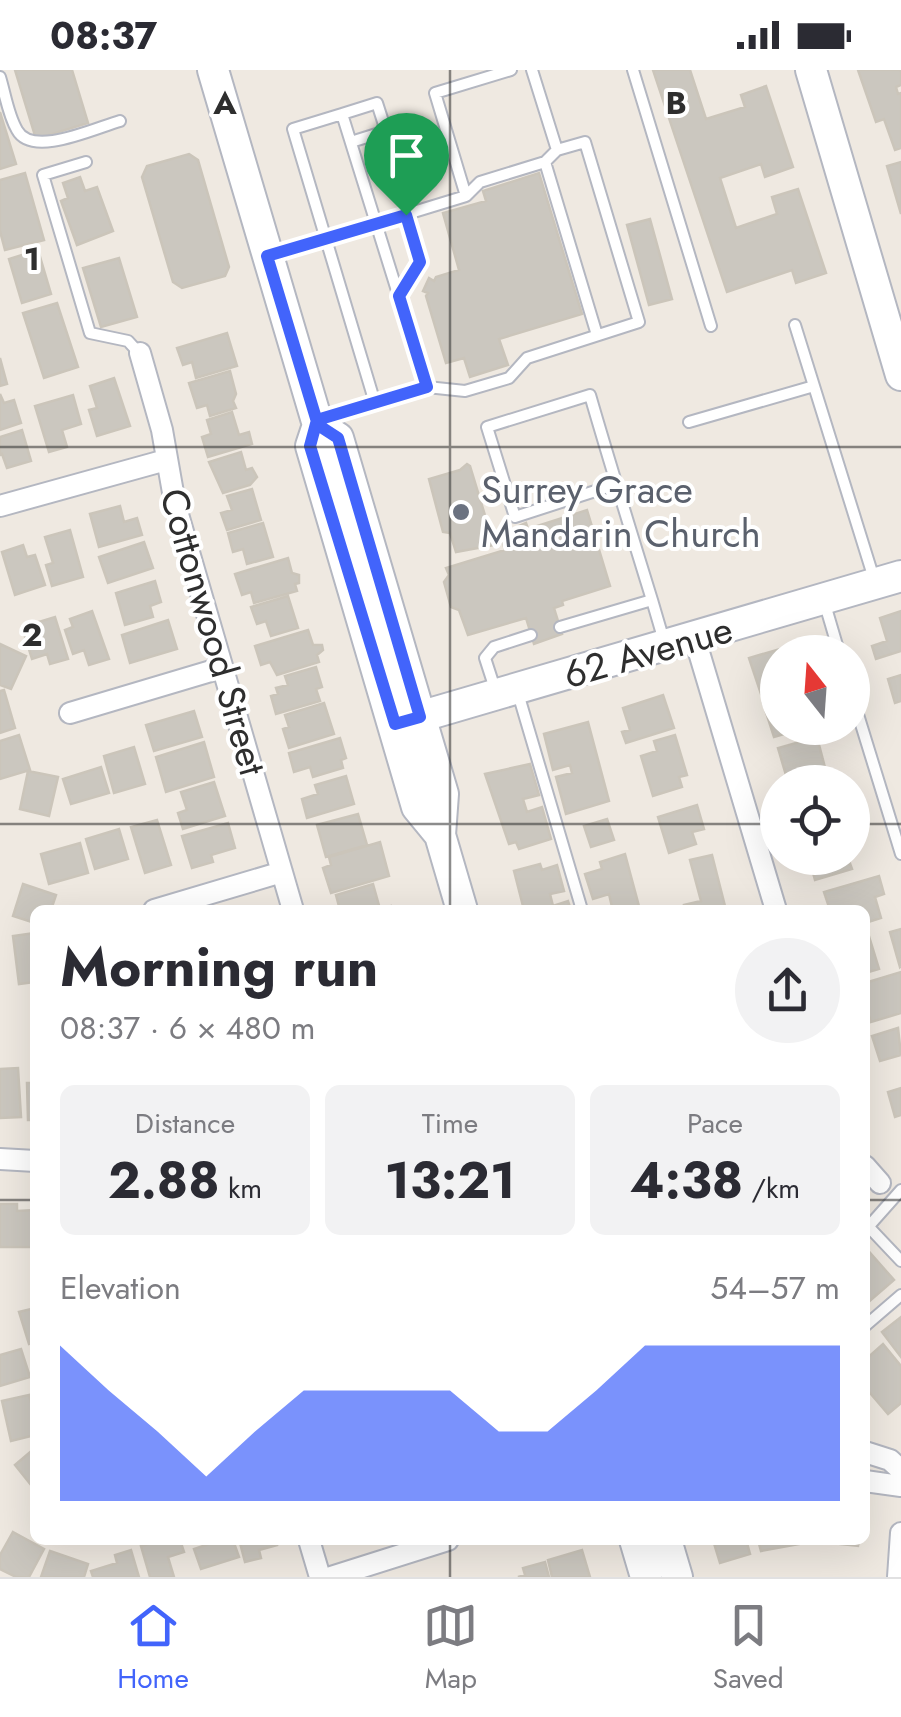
<!DOCTYPE html>
<meta charset="utf-8">
<style>
body{margin:0;font-family:Jost,sans-serif;background:#f2f2f3;color:#2b2b33;height:100vh;display:flex;flex-direction:column;font-size:38px;white-space:nowrap}
*{box-sizing:border-box;margin:0}
p{font-size:32px;color:#7c7c81}
.icon{flex:none;width:55px;height:55px;fill:none;stroke:currentColor;stroke-width:2;stroke-linecap:round;stroke-linejoin:round}
.map{position:relative;flex:1;overflow:hidden}
.panel{position:absolute;left:30px;top:835px;width:840px;height:640px;display:flex;flex-direction:column;background:#fff;border-radius:15px;box-shadow:0 10px 40px #0002}
.panel>*{flex:none}
.needle{width:65px;rotate:343deg}
.buttons{position:absolute;left:760px;top:565px;display:grid;gap:20px}
.buttons a{display:grid;place-items:center;width:110px;height:110px;border-radius:50%;background:#fff;box-shadow:0 10px 40px #0002;font-size:50px}
.pin{position:absolute;display:grid;place-items:center;width:85px;height:85px;color:#fff;margin:-102px -42px;border-radius:50% 50% 50% 0;rotate:-45deg;box-shadow:0 0 10px #0007}
.pin .icon{rotate:45deg}
.round{display:grid;place-items:center;flex:none;width:105px;height:105px;border-radius:52px;background:#f2f2f3}
.head{display:flex;align-items:center;justify-content:space-between;height:170px;padding:0 30px}
h1{font-size:55px;font-weight:700;line-height:75px}
.figures{display:grid;grid-template-columns:repeat(3,1fr);gap:15px;height:170px;padding:10px 30px}
.figures div{display:grid;align-content:center;border-radius:15px;background:#f2f2f3;text-align:center}
.figures b{font-size:50px;font-weight:700}
.figures small{font-size:28px;font-weight:400}
.figures p{font-size:28px}
.chart{height:280px;padding:20px 30px}
.chart p{display:flex;justify-content:space-between}
.chart svg{width:100%;height:180px;margin-top:10px;fill:#4264fb;opacity:.7}
.status{display:flex;justify-content:space-between;align-items:center;height:70px;padding:0 50px;background:#fff;direction:ltr}
.status svg{height:28px;fill:currentColor}
.dock{display:flex;justify-content:space-around;align-items:center;height:140px;border-top:2px solid #e1e1e2;background:#fff;font-size:28px;color:#7c7c81}
.dock a{display:grid;justify-items:center;gap:5px}
.dock .current{color:#4264fb}
.map>svg:first-child{display:block}
</style>
<div class="status"><b>08:37</b><svg viewBox="0 0 49 12"><path d="M0 12V9h3v3zM5 12V6h3v6zM10 12V3h3v9zM15 12V0h3v12zM26 1h20v11H26zM47 4h2v5h-2z"/></svg></div>
<div class="map">
<svg width="901" height="1507" viewBox="0 0 901 1507">
<rect width="100%" height="100%" fill="#efe9e1"/>
<path fill="#cbc7bf" stroke="#cbc5ba" stroke-width="2.5" d="M15 0H72L88 53 36 69Z
M653 0H690L706 49 745 37 741 25 766 16 793 97 765 107 761 94 720 108 736 158 777 144 772 127 798 119 826 203 796 213 792 200 727 222Z
M858 0H901V15L896 17 898 24 901 23V78L895 80 884 49 876 52Z
M0 42 16 94 0 99Z
M189 84 198 90 229 197 225 206 182 218 173 212 142 107 147 96Z
M901 92V144L887 96Z
M25 103 44 170 5 180 0 161V110Z
M539 103 582 244 499 269 508 295 470 307 464 288 446 293 426 226 428 223 423 221 429 208 434 211 436 207 459 200 443 143 486 131 483 121Z
M80 107 85 121 97 117 113 161 77 175 61 131 68 128 63 113Z
M650 149 672 229 649 235 627 155Z
M38 180 51 224 22 233 9 189Z
M119 188 137 247 101 257 83 198Z
M57 233 78 297 44 308 23 243Z
M227 263 237 296 196 308 192 292 183 295 177 278Z
M0 288 7 314 0 316Z
M230 301 236 324 233 331 236 338 210 346 207 335 197 338 189 313Z
M114 308 130 356 97 366 89 340 97 338 90 316Z
M0 324 4 333 14 330 21 353 0 360Z
M73 325 81 354 62 360 67 377 49 382 35 336Z
M232 342 239 365 249 362 252 374 208 387 202 367 211 364 207 350Z
M22 360 31 391 7 398 2 384 0 385V367Z
M241 382 246 400 252 398 257 407 250 415 223 423 209 392Z
M467 394 470 396 494 475 456 482 450 463 443 462 429 409 460 400Z
M252 419 261 450 227 460 221 443 232 440 227 426Z
M120 436 124 452 137 448 142 465 99 477 90 444Z
M587 440 610 516 562 531 563 535 554 538 562 564 534 574 526 548 468 565 459 540 451 537 444 512 449 505 446 498 505 480 501 467 520 461 519 456 526 453 528 459Z
M263 453 273 487 247 494 243 479 233 482 228 463Z
M70 460 83 507 52 516 46 495 53 493 45 467Z
M144 472 153 498 108 513 99 487Z
M23 475 27 487 35 485 45 515 15 525 2 482Z
M288 488 292 503 299 505V513L295 514 297 521 254 533 251 522 242 525 235 504Z
M155 511 161 532 150 536 153 547 125 555 116 523Z
M288 526 298 558 271 566 266 551 257 554 251 537Z
M92 541 109 589 89 595 84 580 73 584 65 560 73 557 70 549Z
M901 541V581L876 589 872 576 887 571 880 548Z
M55 547 68 589 50 594 47 584 32 589 22 557Z
M168 550 177 579 130 593 122 565Z
M308 560 313 575H322L323 580 317 585 319 592 277 605 270 592 261 595 255 576Z
M0 574 26 586 11 619 0 615Z
M787 577 789 582H778V619L761 624 749 588Z
M316 597 322 617 316 619 320 631 276 644 271 626 278 624 276 618 288 615 285 606Z
M901 605V631L895 633 888 609Z
M4 620 15 658 0 663V621Z
M663 625 674 658 626 673 622 662 630 660 623 638Z
M778 629V658H805L774 667 763 633Z
M324 633 334 664 289 678 283 659 289 657 285 645Z
M194 641 202 667 154 681 146 655Z
M588 652 609 731 566 744 556 707 572 703 570 695 553 700 544 664Z
M19 665 30 700 0 709V671Z
M675 665 687 705 679 707 682 717 653 726 641 686 657 681 654 671Z
M817 667 828 709 788 712 778 678Z
M340 668 346 688 341 690 343 698 313 707 310 697 294 702 289 683Z
M204 672 214 707 166 722 156 687Z
M134 677 145 714 114 723 104 686Z
M530 694 539 725 523 729 527 742 542 737 551 769 519 779 516 772 509 774 485 704Z
M101 697 109 723 71 734 63 709Z
M28 701 58 707 49 746 20 739Z
M346 706 354 734 307 748 302 729 318 724 315 715Z
M214 712 225 746 183 759 178 743 187 740 181 722Z
M697 735 704 759 692 762 696 774 669 783 658 747Z
M358 744 367 775 326 787 317 755Z
M607 749 614 770 591 777 584 756Z
M157 750 171 795 145 803 131 757Z
M228 753 235 778 211 785 213 792 192 798 182 766Z
M119 759 128 789 95 799 86 769Z
M380 772 389 806 331 823 323 798 331 795 329 787Z
M80 773 88 803 49 814 41 784Z
M625 784 640 840H603L612 837 609 824 593 829 585 804 602 799 600 792Z
M712 785 726 840H685L684 835 701 831 690 790Z
M820 788H848L852 799 815 810 810 792Z
M540 794 542 800 557 795 564 821 550 824 553 836 568 831 571 840H524L514 801Z
M879 806 884 824 875 827 881 848 865 853V840H830L824 822Z
M23 814 56 825 51 840H35V853L13 846Z
M373 814 380 839 391 836 392 840H340L336 825Z
M901 859V896L900 897 890 862Z
M35 863V912L19 914 13 866Z
M868 863 879 899 865 903V864Z
M901 902V943L871 952 865 933V913Z
M898 958 901 985 880 991 872 966Z
M18 998 21 1047 0 1048V999Z
M27 1013H35V1050H28Z
M901 1018V1045L895 1047 888 1022Z
M0 1134H17V1141L34 1140V1177H0Z
M865 1177 894 1210 865 1235Z
M35 1238V1272L29 1274 19 1242Z
M901 1247V1287L882 1262Z
M883 1274 901 1296V1333L888 1344 865 1317V1290Z
M21 1279 30 1307 0 1316V1285Z
M29 1325 35 1347V1365L11 1371 2 1331Z
M35 1378V1420L15 1395Z
M13 1462 44 1479 29 1507H16L0 1499V1485Z
M162 1470H180L184 1482 168 1487 174 1507H150L141 1476Z
M208 1470H233L239 1487 201 1499 194 1479 209 1474Z
M242 1470H276L277 1475 259 1480 261 1488 245 1492 240 1473Z
M713 1470H756L747 1473 750 1484 720 1493Z
M758 1470H798L799 1474 761 1481Z
M804 1470H859L858 1476Z
M131 1480 139 1507H93L91 1501 117 1493 115 1485Z
M582 1480 590 1507H552L548 1490Z
M50 1481 88 1494 84 1507H41Z
M545 1492 549 1507H518L525 1505 523 1498Z"/>
<g fill="none" stroke-linecap="round" stroke-linejoin="round">
<g stroke="#b4b7c1" stroke-width="14">
<path id="lane" d="M532 0 557 80
M633 0 711 256
M0 7C5 23 8 45 17 60 32 88 95 58 120 51
M342 44 377 33 386 61 351 72
M86 92 43 105 90 263 128 271 139 283
M466 126 480 112 545 92
M273 185 466 126 435 23 511 0
M399 227 420 192 406 145
M795 255 875 512
M375 333 293 59 342 44 427 317
M318 350 427 317 465 321 509 308 527 288 639 252 585 72 557 80 545 92 597 265
M689 352 814 316
M617 414 515 447 487 357 590 325C610 394 631 462 652 530
M824 531 839 582
M560 557 652 530 664 571
M517 620 582 840
M496 622 485 588 494 577 531 565
M852 625 901 784
M865 1153 901 1191
M869 1156 901 1120
M865 1256 901 1225"/>
</g>
<g stroke="#b4b7c1" stroke-width="24">
<path id="street" d="M140 283 162 360 175 434 293 840
M0 436 166 390
M695 569 776 840
M70 643 221 598
M154 840 282 802
M0 1089 35 1091
M865 1096 880 1113
M865 1382 890 1390 901 1400
M865 1411 901 1416
M309 1470 320 1507
M331 1507 448 1470
M898 1507 901 1463"/>
</g>
<g stroke="#b4b7c1" stroke-width="34">
<path id="secondary" d="M213 0 318 355 311 376 417 737 440 765
M811 0 901 305
M318 355 338 368 443 724 440 765 462 840
M395 654 901 506
M635 1470 646 1507
M666 1470 677 1507"/>
</g>
<use href="#lane" stroke="#fff" stroke-width="10"/>
<use href="#street" stroke="#fff" stroke-width="20"/>
<use href="#secondary" stroke="#fff" stroke-width="30"/>
</g>
<g fill="none" stroke-linecap="round" stroke-linejoin="round">
<g stroke="#fff" stroke-width="20">
<path id="route" d="M406 145 267 186 318 355 338 368 420 647 395 654 310 376 317 350 427 317 399 226 420 192 406 145"/>
</g>
<use href="#route" stroke="#4264fb" stroke-width="12"/>
</g>
<path fill="none" stroke="#2e2e2e" stroke-width="2.5" stroke-opacity="0.55" d="M450 0V840M0 377H901M0 754H778M852 754H901M0 1130H35M865 1130H901M450 1470V1507"/>
<circle fill="#6b7280" stroke="#fff" stroke-width="4" cx="461" cy="442" r="10"/>
<g text-anchor="middle" stroke-width="8" stroke-linejoin="round" paint-order="stroke">
<g font-size="38" fill="#5b616d" stroke="#fff" text-anchor="start">
<text x="481" y="433">Surrey Grace<tspan x="481" dy="44">Mandarin Church</tspan></text>
</g>
<g font-size="38" fill="#2e2e2e" stroke="#fff">
<text transform="translate(213 562) rotate(74)" y="13">Cottonwood Street</text>
<text transform="translate(648 582) rotate(-16)" y="13">62 Avenue</text>
</g>
</g>
<g font-size="32" text-anchor="middle" font-weight="bold" fill="#2e2e2e" stroke="#fff" stroke-width="8" stroke-linejoin="round" paint-order="stroke">
<text x="225" y="44">A</text>
<text x="676" y="44">B</text>
<text x="32" y="200">1</text>
<text x="32" y="576">2</text>
</g>
</svg>
<div class="buttons">
<a><svg class="needle" viewBox="-14 -14 28 28"><path d="M0-13l5 13h-10z" fill="#e53935"/><path d="M0 13l5-13h-10z" fill="#7c7c81"/></svg></a>
<a><svg class="icon" aria-label="locate" viewBox="0 0 24 24"><circle cx="12" cy="12" r="6"/><path d="M12 2v4M12 18v4M2 12h4M18 12h4"/></svg></a>
</div>
<div class="pin" style="left:406px;top:145px;background:#1e9e55"><svg class="icon" aria-label="arrive" viewBox="0 0 24 24"><path d="M6 21V4h12l-3 4 3 4H6"/></svg></div>
<section class="panel">
<div class="head"><div><h1>Morning run</h1><p>08:37 · 6 × 480 m</p></div><a class="round"><svg class="icon" aria-label="share" viewBox="0 0 24 24"><path d="M12 15V3M7 8l5-5 5 5M5 13v7h14v-7"/></svg></a></div>
<div class="figures">
<div><p>Distance</p><b>2.88<small> km</small></b></div>
<div><p>Time</p><b>13:21</b></div>
<div><p>Pace</p><b>4:38<small> /km</small></b></div>
</div>
<div class="chart"><p><span>Elevation</span>54–57 m</p>
<svg viewBox="0 0 160 44" preserveAspectRatio="none"><path d="M0 44V6L10 17L20 27L30 38L40 27L50 17L60 17L70 17L80 17L90 27L100 27L110 17L120 6L130 6L140 6L150 6L160 6V44z"/></svg>
</div>
</section>
</div>
<nav class="dock">
<a class="current"><svg class="icon" aria-label="home" viewBox="0 0 24 24"><path d="M3 11l9-7 9 7M6 9v11h12V9"/></svg>Home</a>
<a><svg class="icon" aria-label="map" viewBox="0 0 24 24"><path d="M3 6l6-2 6 2 6-2v14l-6 2-6-2-6 2zM9 4v14M15 6v14"/></svg>Map</a>
<a><svg class="icon" aria-label="saved" viewBox="0 0 24 24"><path d="M7 4h10v16l-5-4-5 4z"/></svg>Saved</a>
</nav>
